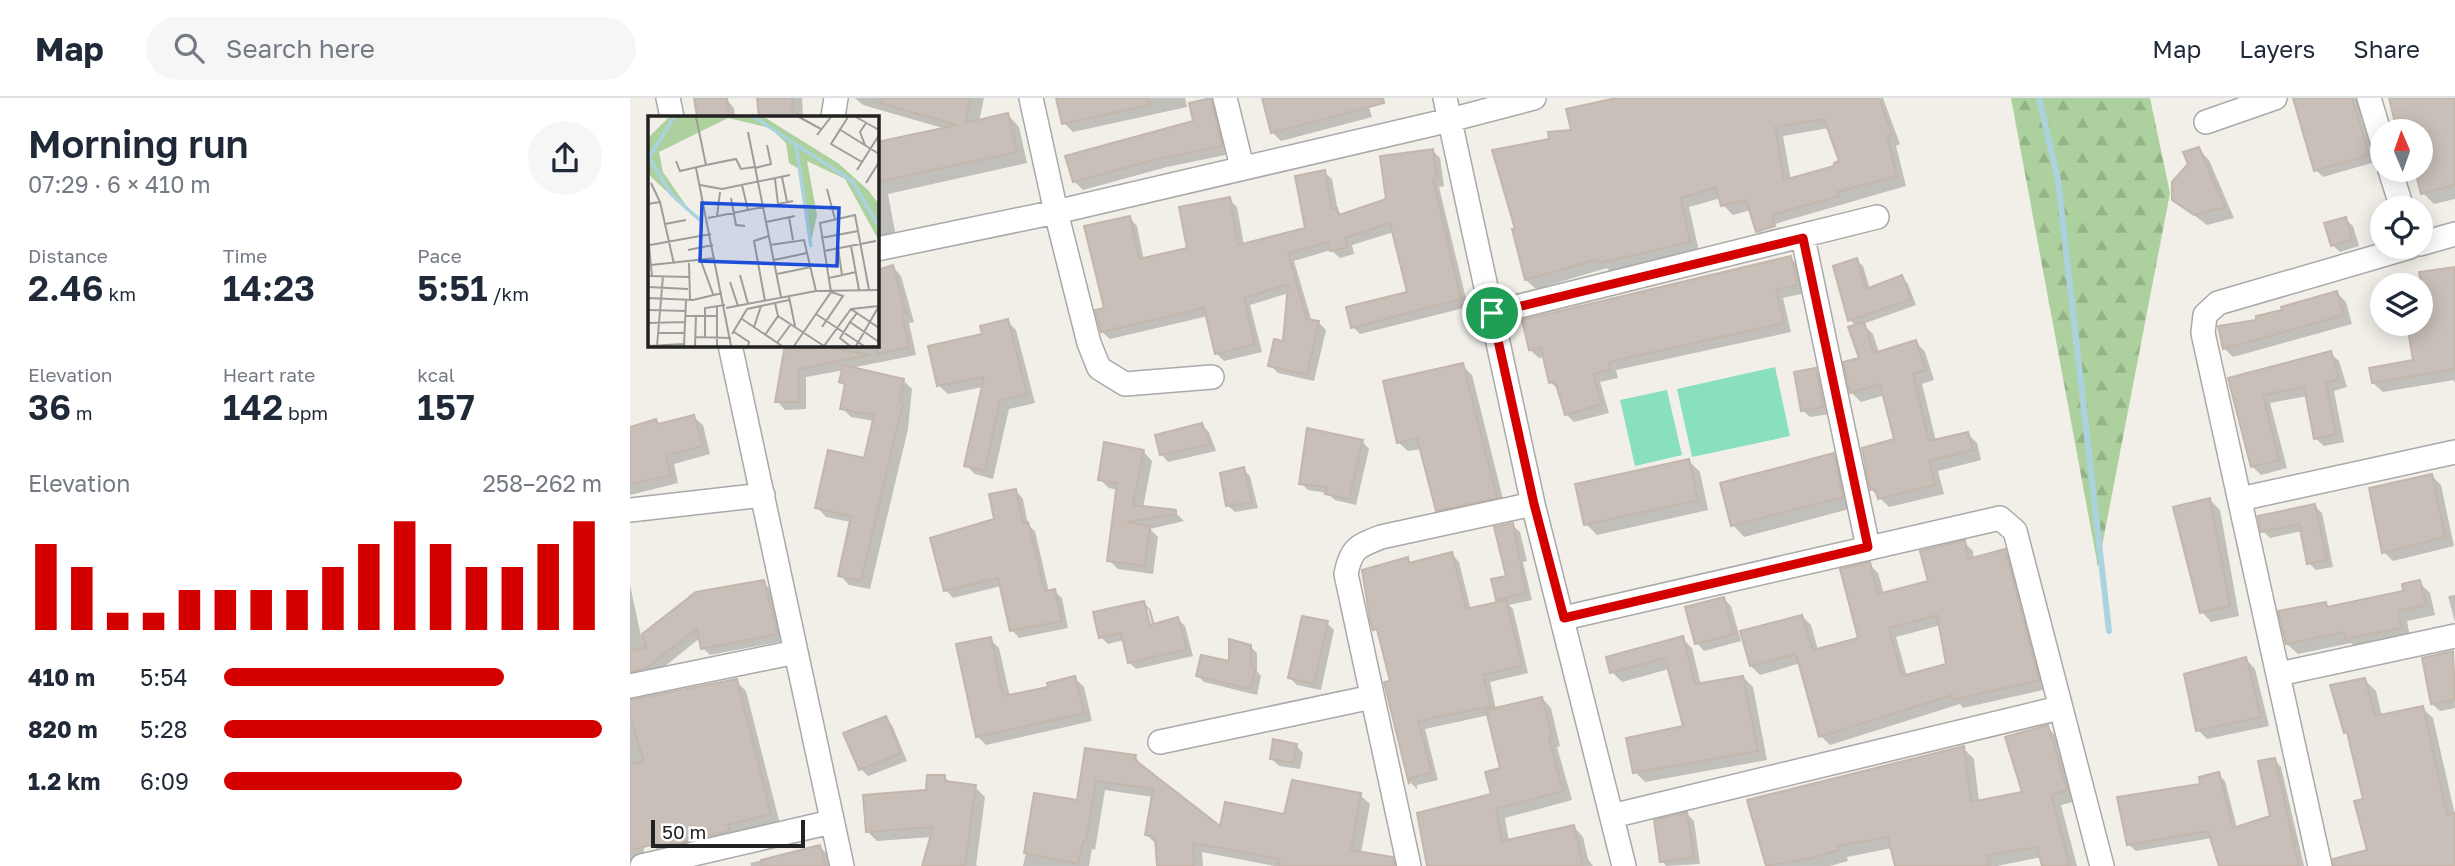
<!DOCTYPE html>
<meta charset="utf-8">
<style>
body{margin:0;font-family:"Golos Text",sans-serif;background:#f6f6f7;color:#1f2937;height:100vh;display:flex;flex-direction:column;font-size:26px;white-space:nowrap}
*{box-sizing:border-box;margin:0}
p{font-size:23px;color:#747a83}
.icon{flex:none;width:38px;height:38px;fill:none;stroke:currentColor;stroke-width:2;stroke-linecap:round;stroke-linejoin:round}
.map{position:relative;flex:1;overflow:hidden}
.panel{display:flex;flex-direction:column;background:#fff;width:630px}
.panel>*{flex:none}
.needle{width:46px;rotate:358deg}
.tools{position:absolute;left:1740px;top:21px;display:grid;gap:14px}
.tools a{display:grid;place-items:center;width:63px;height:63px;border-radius:50%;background:#fff;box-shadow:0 4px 18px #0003;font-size:35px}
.scale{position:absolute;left:21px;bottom:18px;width:154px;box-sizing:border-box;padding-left:7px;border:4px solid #222;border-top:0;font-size:19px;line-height:24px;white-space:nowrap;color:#222;-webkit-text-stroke:5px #fff;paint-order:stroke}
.pin{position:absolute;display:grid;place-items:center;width:60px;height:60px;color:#fff;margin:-30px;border:4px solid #fff;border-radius:50%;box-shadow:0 2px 7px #0007}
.round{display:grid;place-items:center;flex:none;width:74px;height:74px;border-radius:37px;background:#f6f6f7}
.summary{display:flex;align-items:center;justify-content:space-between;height:119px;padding:0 28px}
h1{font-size:38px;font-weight:600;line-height:52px}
.metrics{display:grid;grid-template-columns:repeat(3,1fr);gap:10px;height:119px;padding:7px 28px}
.metrics div{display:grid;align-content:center}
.metrics b{font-size:35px;font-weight:600}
.metrics small{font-size:19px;font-weight:400}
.metrics p{font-size:19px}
.chart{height:196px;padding:14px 28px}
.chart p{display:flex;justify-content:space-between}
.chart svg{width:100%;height:126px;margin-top:7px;stroke:#d40000;stroke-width:6}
ul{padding:0 28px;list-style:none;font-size:23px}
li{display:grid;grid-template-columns:112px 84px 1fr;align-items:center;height:52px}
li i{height:18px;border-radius:9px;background:#d40000}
header{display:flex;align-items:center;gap:42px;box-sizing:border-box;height:98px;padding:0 35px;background:#fff;border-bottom:2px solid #e0e1e3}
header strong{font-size:33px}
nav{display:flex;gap:38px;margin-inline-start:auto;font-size:24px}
.search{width:490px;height:63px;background:#f6f6f7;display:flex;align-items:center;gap:18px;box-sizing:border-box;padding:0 24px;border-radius:38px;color:#747a83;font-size:26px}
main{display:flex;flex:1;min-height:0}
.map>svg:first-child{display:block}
</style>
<header>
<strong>Map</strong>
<div class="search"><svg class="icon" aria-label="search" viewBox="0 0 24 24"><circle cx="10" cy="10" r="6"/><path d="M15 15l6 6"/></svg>Search here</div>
<nav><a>Map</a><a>Layers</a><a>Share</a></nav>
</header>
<main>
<section class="panel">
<div class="summary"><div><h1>Morning run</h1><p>07:29 · 6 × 410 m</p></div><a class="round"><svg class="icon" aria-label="share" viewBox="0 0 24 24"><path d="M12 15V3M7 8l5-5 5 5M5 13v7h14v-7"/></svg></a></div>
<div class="metrics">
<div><p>Distance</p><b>2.46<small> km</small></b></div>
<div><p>Time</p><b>14:23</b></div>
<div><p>Pace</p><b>5:51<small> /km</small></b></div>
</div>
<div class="metrics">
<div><p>Elevation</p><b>36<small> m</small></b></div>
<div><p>Heart rate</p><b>142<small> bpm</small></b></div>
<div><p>kcal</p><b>157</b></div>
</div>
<div class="chart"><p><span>Elevation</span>258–262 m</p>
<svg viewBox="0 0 160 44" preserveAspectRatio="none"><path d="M5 44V14M15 44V22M25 44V38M35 44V38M45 44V30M55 44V30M65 44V30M75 44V30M85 44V22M95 44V14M105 44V6M115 44V14M125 44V22M135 44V22M145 44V14M155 44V6"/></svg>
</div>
<ul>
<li><b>410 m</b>5:54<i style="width:74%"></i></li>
<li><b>820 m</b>5:28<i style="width:100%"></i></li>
<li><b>1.2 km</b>6:09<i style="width:63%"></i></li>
</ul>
</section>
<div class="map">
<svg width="1825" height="768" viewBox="0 0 1825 768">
<defs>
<pattern id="forest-firs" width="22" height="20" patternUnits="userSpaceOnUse" patternTransform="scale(1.75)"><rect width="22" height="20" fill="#add19e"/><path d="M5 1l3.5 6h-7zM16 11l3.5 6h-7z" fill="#95b388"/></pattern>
</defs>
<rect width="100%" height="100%" fill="#f2efe9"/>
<path fill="url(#forest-firs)" d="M1381 0H1520L1540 95 1468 469Z"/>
<path fill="#88e0be" d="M1145 269 1160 338 1062 359 1047 291Z
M1037 292 1052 357 1005 368 990 302Z"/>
<path fill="#0003" fill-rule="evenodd" d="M66 0H95L104 10 105 19H68Z
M129 0H172L173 19H130Z
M225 0H354L349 24 378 17 389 29 397 65 258 96 266 139 247 143V46L316 31 233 7Z
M428 0H555L557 9 443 34 434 25Z
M634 0H736L742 19 651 43 642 34Z
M989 0H1253L1270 46 1266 48 1276 88 1131 130V134L1151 129 1153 138 1137 142 1127 133 1121 112 1103 117 1093 107 1091 100 1059 109 1069 153 980 174 977 170 906 191 896 182 887 132 921 42 943 33ZM1199 30 1212 64 1207 69 1161 82 1153 38Z
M1665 0H1728L1745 64 1693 79 1686 72Z
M1761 0H1825V101L1804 106 1793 95 1787 72H1790V33H1769Z
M581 2 589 11 600 56 537 69 453 92 444 83 565 24Z
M1568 51 1579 62 1604 120 1577 127 1544 102Z
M803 53 810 60 814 88 809 89 838 209 730 236 723 229 779 195 764 134 722 147 724 156 710 160 701 152 664 163 682 224H688L696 232 684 283 648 275 640 267 654 245 659 195 620 207 632 254 594 263 586 255 578 218 480 241 472 234 500 120 507 128 514 162 559 152 599 101 607 109 614 147 677 131 694 74 702 81 708 113 712 117 757 103Z
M1715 121 1723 128 1729 148 1710 154 1702 147Z
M1161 160 1169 169 1175 195 1153 200 1161 234 986 272 988 280 970 284 979 315 944 324 936 316 929 292 920 284 915 259 909 260 900 252Z
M1226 162 1233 168 1240 191 1272 179 1278 186 1286 207 1233 226 1243 236 1249 255 1286 244 1295 254 1304 282 1292 286 1306 343 1337 335 1347 345 1351 362 1308 373 1314 396 1259 409 1242 392 1266 342 1255 297 1231 304 1222 295 1215 265 1231 261 1226 228 1220 222Z
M263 169 271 178 284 224 279 225 286 257 221 270 273 282 282 291 278 331 240 491 219 487 210 477 221 424 196 419 187 409 235 362 244 323 221 319 212 310 216 289 211 284 214 272 176 279V311L155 312 147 303 157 247H247V174Z
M1825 171V285L1824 282 1753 294 1743 285 1785 264 1799 224Z
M1707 195 1716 204 1722 226 1603 259 1594 250 1628 223Z
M377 223 386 232 405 305 379 311 363 381 345 376 336 367 353 289 318 296 308 287 354 237Z
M1700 255 1709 263 1717 289 1704 293 1714 344 1694 348 1685 340 1677 298 1640 305 1657 370 1631 377 1622 368 1600 281Z
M832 267 842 277 875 409 818 421 808 412 791 351 778 353 768 344Z
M1186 274 1193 282 1200 316 1180 319 1172 312Z
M64 319 73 327 80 356 44 366 48 385 0 397V331L26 323 30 327Z
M572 327 579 334 586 353 538 364 531 356Z
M732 343 739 351 726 407 705 402 697 395 678 392 671 385Z
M513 353 522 363 513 410 545 414 554 423 520 431 528 439 523 476 488 471 479 462 488 392 479 390 469 381Z
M1203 357 1215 368 1223 410 1114 439 1103 427Z
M1059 363 1070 374 1078 412 967 437 956 426Z
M613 371 620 378 628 410 605 414 597 407Z
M1802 378 1811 387 1824 448 1763 463 1754 454Z
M386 393 393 401 398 427 405 433 419 494 424 493 432 500 438 530 389 540 382 532 371 488 323 500 316 492Z
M1580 402 1590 412 1609 518 1581 524 1572 514Z
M1685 408 1692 415 1703 469 1686 472 1679 465 1672 433 1640 440 1633 433Z
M882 427 890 434 897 463 893 464 902 502 879 507 883 511 898 575 860 584 866 611 912 600 921 610 930 648 927 649 942 702 875 720 879 743 944 729 953 739 958 761 963 768H799L863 697 872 672 859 617 795 631 808 682 787 687V691L781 685 756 586 762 584 751 537 745 531 777 461 782 466 822 456 829 464 841 512 871 505 867 501 878 479Z
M1334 444 1343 453 1344 461 1375 453 1384 462 1417 591 1333 610 1330 606 1200 647 1191 638 1171 565 1130 577 1121 568 1172 518 1181 527 1188 552 1230 541 1239 466 1248 475 1254 496 1300 484ZM1311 527 1318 567 1277 578 1266 539Z
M133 484 140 491 154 543 80 557 73 550 70 540 24 577 0 583V487L11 538 60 500 59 497Z
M1789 484 1800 495 1805 517 1777 523 1780 540 1727 551 1721 545 1668 556 1657 546 1695 506 1699 510 1776 494Z
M1825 497V524L1818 498Z
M1094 501 1101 508 1111 543 1074 553 1067 545Z
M514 505 521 512 525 527 548 521 555 528 563 558 506 571 499 564 494 542 478 546 471 539ZM515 511H518L524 535 521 536Z
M697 525 704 532 691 592 667 587 660 580Z
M1052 540 1062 550 1071 587 1113 579 1123 589 1137 662 1015 684 1005 674 1055 630 1039 571 992 584 982 574Z
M360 541 369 550 380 599 420 590 445 580 454 589 462 623 356 647 347 638Z
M620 548 627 555V573L631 578 627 597 574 584 568 578 601 566Z
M1823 555 1825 610 1810 613 1802 606Z
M1616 561 1625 571 1639 628 1577 641 1568 632Z
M1735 582 1746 593 1752 618 1792 610 1803 620 1825 717V768H1706L1739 753 1736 702 1720 639 1716 634Z
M106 583 116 593 150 726 45 758 35 748 6 693 15 760 0 763V603Z
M255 620 262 627 277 663 238 678 231 671Z
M1417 629 1428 640 1447 703 1431 707 1447 768H1414L1412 759 1367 768H1267L1262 750 1217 759 1218 763 1200 768H1137L1119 703 1333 650 1344 661 1349 704 1394 695Z
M666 647 673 655 670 671 649 668 642 661Z
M457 652 505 658 514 671 591 731 655 718 730 697 740 706 731 755 762 760 769 768H644L572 754 573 768H529L527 747 517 737 523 699 475 692 465 752 462 751 459 768H393L404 718 449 704Z
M1644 661 1651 669 1674 768H1590L1582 740 1506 753 1498 746 1588 676 1595 683 1607 730 1642 719Z
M315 679 321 686 345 689 355 699 346 767 349 768H294L302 739 247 743 237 733 298 694Z
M1057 716 1064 723 1070 766 1036 768 1032 763Z
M190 749 200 759 202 768H121L120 765Z"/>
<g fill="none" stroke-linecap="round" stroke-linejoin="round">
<path stroke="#aad3df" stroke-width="6" d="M1409 0 1428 82 1479 533"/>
</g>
<path fill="#c7bfb8" stroke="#c4b6ab" stroke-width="2" fill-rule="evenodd" d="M64 0H97L99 17 67 19Z
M127 0H162L163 19H129Z
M251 0H340L335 25 378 15 387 54 247 84V44L327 27 250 5Z
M426 0H518L519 7 432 26Z
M581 0 592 48 528 61 443 84 435 58 563 23 559 5Z
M632 0H753L754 5 641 35Z
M986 0H1249L1262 37 1257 38 1267 78 1207 94 1209 98 1142 117 1145 128 1126 134 1116 102 1091 108 1086 89 1051 100 1060 144 969 165 968 161 895 182 882 131H885L862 52 919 41 918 34 941 32 936 11ZM1194 21 1209 63 1204 65V68L1154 82 1145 29Z
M1663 0H1722L1739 57 1684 73Z
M1759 0H1825V87L1791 96 1785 72H1790V33H1767Z
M1569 49 1595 109 1564 117 1542 102V84L1558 66 1553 54Z
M803 51 807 81H803L831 201 721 230 716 209 777 194 760 125 715 140 718 149 700 153 698 144 658 155 677 221 689 223 677 276 638 268 644 241 653 243 658 186 614 200 625 246 585 256 574 210 471 234 465 212 474 210 454 128 500 118 509 161 557 150 549 109 600 99 608 147 675 130 665 78 695 72 702 111 707 110 709 117 756 101 750 58Z
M1716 119 1722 141 1701 148 1694 125Z
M1161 158 1167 187 1146 192 1154 225 979 264 980 272 963 276 972 306 935 317 925 283 919 285 911 250 899 252 892 222Z
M1227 160 1236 191 1272 177 1281 201 1218 223 1203 168Z
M263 167 276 216 272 217 279 249 247 256V172Z
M1825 169V271L1742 285 1739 270 1783 262 1777 226 1797 222 1789 174Z
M1707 193 1714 217 1593 251 1588 228 1626 222V218L1652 212 1651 209Z
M378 221 397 296 370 302 355 373 334 368 354 279 307 288 298 248 352 236 350 228Z
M1234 224 1244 255 1286 242 1296 272 1283 276 1299 343 1338 334 1343 352 1299 363 1305 387 1248 401 1245 391 1240 392 1232 350 1264 341 1250 286 1220 295 1213 264 1229 260 1218 229Z
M155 247H185L240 257 169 271V304H145Z
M1701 253 1709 281 1696 285 1706 336 1684 341 1674 289 1633 297 1649 362 1621 369 1598 280Z
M833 265 867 400 806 413 787 340 767 345 753 283Z
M213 267 274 281 269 304 273 305 269 321 231 483 208 478 221 418 185 410 198 352 234 360 244 317 210 311 215 286 209 284Z
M1186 270 1193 309 1171 313 1164 274Z
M64 317 73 348 36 357 41 377 0 386V329L26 321 28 326Z
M572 325 580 346 530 357 525 337Z
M677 330 733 342 719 401 695 396 697 389 669 386Z
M474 344 514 352 503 407 546 412V416L497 424 520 428 515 468 477 463 487 385 468 382Z
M1204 355 1213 399 1101 428 1090 385Z
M1059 361 1068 402 954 427 945 386Z
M614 369 622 404 596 408 590 375Z
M1802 376 1815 439 1752 455 1739 390Z
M386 391 393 425 398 424 415 493 425 491 432 523 380 533 368 480 314 493 300 440 364 421 359 396Z
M1580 400 1600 508 1570 515 1543 409Z
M1685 406 1697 462 1677 466 1669 426 1631 434 1628 418Z
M883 425 896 495 866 502 861 481 876 478 864 429Z
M1335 442 1338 461 1375 451 1409 582 1323 602 1322 597 1189 639 1166 556 1120 568 1110 533 1172 517 1183 552 1228 540 1210 471 1240 464 1248 496 1298 483 1290 453ZM1307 517 1316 566 1272 578 1259 530Z
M822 454 836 511 876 502 892 567 853 577 861 608 788 623 802 674 780 680 779 686 754 584 760 583 747 531 743 532 740 522 732 472 778 459 779 465Z
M134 482 148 536 71 551 67 531 16 570 0 574V553L17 549 12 536 66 494Z
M1790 482 1796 507 1768 513 1771 530 1715 541 1714 534 1656 546 1648 513 1696 504 1697 509 1773 493 1772 486Z
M1094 499 1104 536 1065 546 1055 509Z
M514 503 520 527 548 519 557 551 498 565 491 535 469 540 463 514Z
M672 518 698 523 684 586 658 580Z
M1053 538 1065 586 1113 578 1128 653 1003 675 996 640 1053 628 1035 560 980 575 976 559Z
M361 539 373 598 418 589 417 585 445 578 454 615 346 639 326 546Z
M599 541 621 547V569L626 570 620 591 566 578 571 557 599 563Z
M1823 553 1825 602 1801 606 1792 560Z
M1616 559 1631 619 1566 633 1554 576Z
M1735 580 1745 618 1793 608 1817 717 1825 715V768H1704L1703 761 1737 752 1724 703 1733 701 1717 634 1714 635 1700 587Z
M107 581 141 716 98 727 100 733 27 750 26 746 0 752V667L14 663 0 618V602Z
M912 599 922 639 919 640 933 693 866 711 872 743 944 727 953 768H797L787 715 861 696 855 674 870 670 856 612Z
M256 618 271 655 229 672 213 635Z
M1418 627 1437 692 1421 697 1440 768H1412L1407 749 1357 757 1360 768H1265L1258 739 1208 748 1209 752 1182 760 1136 768 1117 702 1334 648 1341 704 1392 694 1375 639Z
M643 641 667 646 663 665 640 661Z
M455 650 506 657 505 662 590 728 595 704 654 716 662 682 731 695 721 752 763 759 764 768H648L650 761 563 745 564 768H527L525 739 515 737 523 691 466 683 456 743H453L448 766 394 755 404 695 447 702Z
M1645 660 1669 768H1589L1578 733 1497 747 1487 699 1570 686 1569 679 1589 674 1603 730 1640 718 1628 663Z
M297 677H315V683L346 687 335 768H292L303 729 236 734 233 697 296 692Z
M1057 714 1064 759 1030 764 1024 722Z
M190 747 196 768H132L131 762Z"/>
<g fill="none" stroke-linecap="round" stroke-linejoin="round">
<g stroke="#a9a9a9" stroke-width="26">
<path id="minor" d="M38 0 42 19
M401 0 426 114 459 245 469 270 495 286 582 279
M595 0 612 69
M815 0 903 406 994 768
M1739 0 1752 43
M203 19 206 0
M1576 24 1645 0
M1760 72 1772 110
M1173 140 1238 449
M1790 146 1825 136
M247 151 426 114 820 22 904 0
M862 215 1247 119
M100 247 212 768
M1610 401 1825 354
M0 412 133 397
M934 520 1370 420 1385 433 1472 768
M1649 576 1825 538
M0 588 166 554
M530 644 742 599
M982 718 1429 610
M12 768 201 724
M779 768 716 476C721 450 728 448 751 439L903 406
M1690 768 1573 235 1575 217 1588 205 1780 149"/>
</g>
<use href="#minor" stroke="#fff" stroke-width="23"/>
</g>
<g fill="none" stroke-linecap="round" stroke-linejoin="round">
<g stroke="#fff" stroke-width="14">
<path id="route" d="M1173 140 1238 449 934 520 904 406 862 215Z"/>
</g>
<use href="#route" stroke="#d40000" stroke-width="9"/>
</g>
<g transform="translate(18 18)">
<rect width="231" height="231" fill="#f2efe9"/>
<path d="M21 1H116L190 47 220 74 231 88V125L197 63 159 45 169 99 163 126 151 53 141 47 138 27 122 12 80 2 11 36 15 56 46 101 0 58V22Z" fill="#add19e"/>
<path fill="none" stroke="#aad3df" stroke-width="3.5" d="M106 1 204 65 231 110M148 29 163 131M1 42 24 79 53 105M0 43 26 1"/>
<path fill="none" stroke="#9f9d99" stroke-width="2" d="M151 1 173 13M200 1 183 28 214 46M208 1 231 14M191 13 231 38M100 16 133 181M169 19 183 1M217 29 212 16 218 7M28 45 32 55 58 49 48 1M58 49 88 43 93 53 107 51M48 52 83 230M107 52 123 48 119 29M209 54 231 19M134 61 139 86M127 63 130 88M3 67 12 86M218 67 231 46M52 69 74 73 142 59M94 69 100 94M179 73 187 103M83 82 88 109 97 110M0 88 12 86 26 148M69 100 72 76M141 101 145 124M60 102 145 85M118 106 147 100M17 108 38 104M0 119 4 160M173 122 210 115M2 129 63 118M122 129 156 124 168 175M203 130 211 174M190 132 194 159M40 134 65 129M176 135 228 125M126 144 159 137M53 145 65 178M41 147 42 184M3 149 67 142M129 158 163 151M92 159 100 188M0 160 41 161M181 162 208 156M82 166 90 190M0 171 40 173M141 181 147 210M0 182 45 184 74 177M117 185 106 125 121 120M127 187 130 200 176 230M69 190V230M78 192 168 175 231 174M99 193 141 184M203 193 231 212M0 194 38 195M209 197 202 206 231 226M168 198 216 230M38 200H68M94 203 134 230M202 206 192 222 202 230M0 207 37 206M106 211 113 190M174 211 195 180 183 176M86 216 101 226 100 230M10 217H36M84 218 99 193M117 219 130 200M48 221 83 222M57 221V192L77 189M129 227 143 208M0 230 36 228M9 230 15 160M36 230 38 184M47 230 48 200M146 230 183 176 172 107 207 99 221 174M176 230 203 193 231 190M208 230 231 190"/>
<path fill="#1d4ed8" fill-opacity="0.15" stroke="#1d4ed8" stroke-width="3.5" d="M54 87 191 92 189 150 52 145Z"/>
<rect width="231" height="231" fill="none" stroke="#222" stroke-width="3.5"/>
</g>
</svg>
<div class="tools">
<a><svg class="needle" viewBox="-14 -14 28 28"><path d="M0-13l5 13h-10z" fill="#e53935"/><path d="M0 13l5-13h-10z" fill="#747a83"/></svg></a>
<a><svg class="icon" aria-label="locate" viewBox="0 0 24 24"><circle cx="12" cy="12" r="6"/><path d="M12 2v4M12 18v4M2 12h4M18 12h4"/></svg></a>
<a><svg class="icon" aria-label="layers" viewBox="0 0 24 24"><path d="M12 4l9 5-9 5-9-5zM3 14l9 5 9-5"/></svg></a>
</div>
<div class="scale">50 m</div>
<div class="pin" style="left:862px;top:215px;background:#1e9e55"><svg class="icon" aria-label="arrive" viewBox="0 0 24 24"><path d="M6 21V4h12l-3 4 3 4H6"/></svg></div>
</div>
</main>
